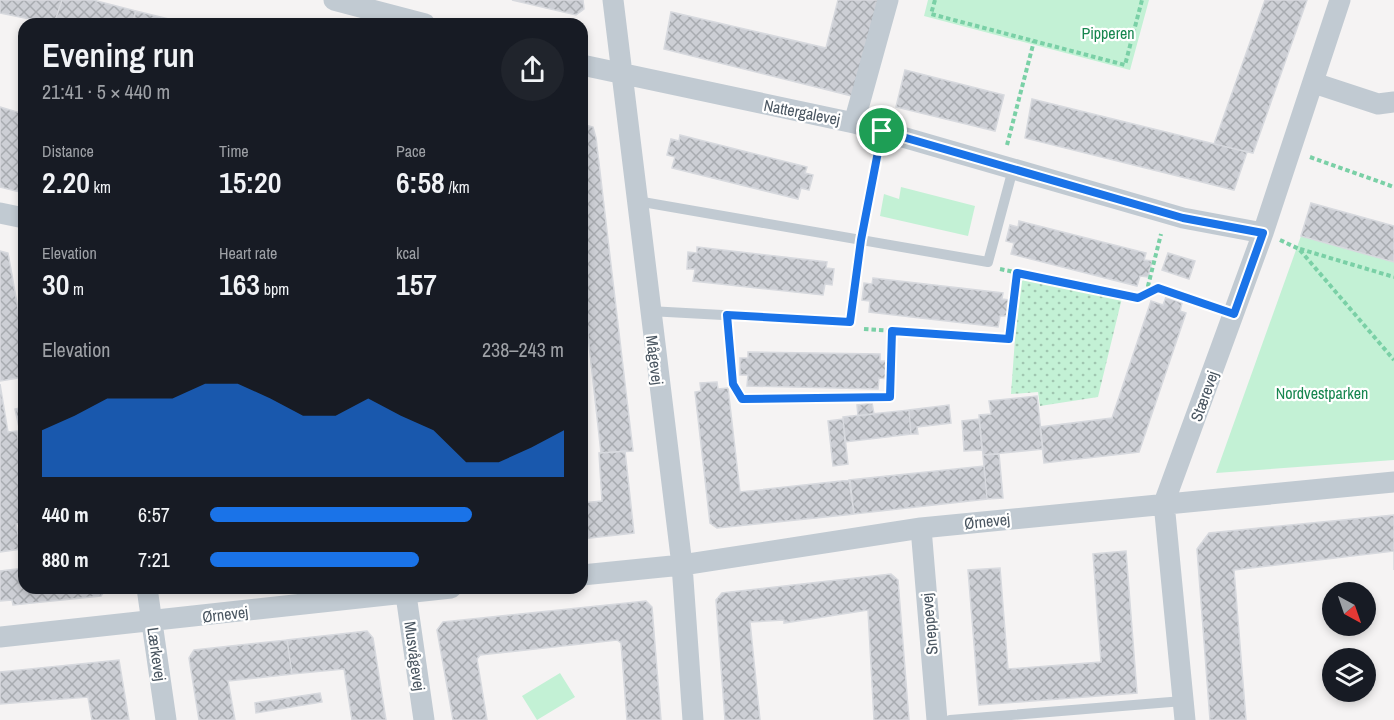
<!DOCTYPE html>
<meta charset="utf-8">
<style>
body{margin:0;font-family:"Archivo Narrow",sans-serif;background:#20242c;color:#f1f3f6;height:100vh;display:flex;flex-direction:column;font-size:22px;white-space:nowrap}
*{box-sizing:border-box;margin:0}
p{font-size:20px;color:#9ea1a6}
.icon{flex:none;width:33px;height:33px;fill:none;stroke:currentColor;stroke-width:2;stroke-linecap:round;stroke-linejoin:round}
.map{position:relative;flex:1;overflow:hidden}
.drawer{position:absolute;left:18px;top:18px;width:570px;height:576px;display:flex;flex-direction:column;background:#171b24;border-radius:18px;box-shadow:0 3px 9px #0003}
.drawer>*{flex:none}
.needle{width:39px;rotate:140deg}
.buttons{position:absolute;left:1322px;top:582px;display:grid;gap:12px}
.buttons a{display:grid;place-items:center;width:54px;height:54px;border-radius:50%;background:#171b24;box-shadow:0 3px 9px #0003;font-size:30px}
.pin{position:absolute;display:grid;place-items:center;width:51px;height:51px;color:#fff;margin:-26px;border:3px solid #fff;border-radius:50%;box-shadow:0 2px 6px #0007}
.round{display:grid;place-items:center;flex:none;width:63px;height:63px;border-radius:32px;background:#20242c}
.overview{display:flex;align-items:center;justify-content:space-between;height:102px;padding:0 24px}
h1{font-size:33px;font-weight:600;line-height:45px}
.metrics{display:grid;grid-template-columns:repeat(3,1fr);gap:9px;height:102px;padding:6px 24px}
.metrics div{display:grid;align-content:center}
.metrics b{font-size:30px;font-weight:600}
.metrics small{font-size:16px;font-weight:400}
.metrics p{font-size:16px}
.chart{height:168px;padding:12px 24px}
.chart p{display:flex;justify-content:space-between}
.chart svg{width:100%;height:108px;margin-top:6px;fill:#1a73e8;opacity:.7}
ul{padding:0 24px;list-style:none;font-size:20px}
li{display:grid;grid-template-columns:96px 72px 1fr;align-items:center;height:45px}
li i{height:15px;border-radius:8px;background:#1a73e8}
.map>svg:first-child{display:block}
</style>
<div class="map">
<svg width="1394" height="720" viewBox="0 0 1394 720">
<defs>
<pattern id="garden-dots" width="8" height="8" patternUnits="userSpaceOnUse" patternTransform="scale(1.5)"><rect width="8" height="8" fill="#c3f1d5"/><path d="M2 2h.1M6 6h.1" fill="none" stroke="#a0c6b0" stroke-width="1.8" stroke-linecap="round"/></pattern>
<pattern id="building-cross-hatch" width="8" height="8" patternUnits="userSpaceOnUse" patternTransform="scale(1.5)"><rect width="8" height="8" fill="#cdcfd5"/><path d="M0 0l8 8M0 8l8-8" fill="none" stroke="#a8abb0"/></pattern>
</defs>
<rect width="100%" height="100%" fill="#f5f3f3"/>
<path fill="#c3f1d5" d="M928 0H1149L1130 70 924 16Z
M901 187 975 206 968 236 880 216 884 194 899 199Z
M1301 236 1394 262V460L1216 473Z
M560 673 575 697 537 720 522 696Z"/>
<path fill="url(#garden-dots)" d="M1024 279 1122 298 1098 397 1040 406 1038 392 1011 394 1019 283Z"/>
<path fill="url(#building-cross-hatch)" stroke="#d7d9de" stroke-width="1.5" d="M0 0H62L54 24 0 13Z
M62 0H93L136 11 132 24H54Z
M512 0H583L584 9 576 15Z
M838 0H883L856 97 664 49 671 12 826 48Z
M1265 0H1307L1253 153 1214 144Z
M136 11 189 24H132Z
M905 70 1004 95 995 131 896 107Z
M1032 99 1247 152 1234 190 1025 138Z
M0 107 24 114V193L0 187Z
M582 124 593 127 596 138 633 451 601 453 582 282Z
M680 135 807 167 805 173 813 175 809 190 801 188 798 199 672 168 675 157 667 155 671 139 679 141Z
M1311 203 1394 226V262L1301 236Z
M1019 221 1146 253 1144 260 1152 261 1148 277 1140 276 1137 286 1011 254 1014 243 1006 241 1010 225 1018 227Z
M697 247 827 262 826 268 834 269 832 285 825 284 823 295 693 281 695 269H687L688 252 697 253Z
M0 251 8 253 24 342V377L0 381Z
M1168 253 1195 261 1189 279 1162 270Z
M873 278 1003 293 1002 299 1009 300 1008 316H1000L998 327 869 312 870 301 862 300 864 283 872 284Z
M1166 297 1182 303 1180 311 1186 313 1139 452 1044 463 1040 427 1112 418 1151 301 1163 305Z
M748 352 880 354V361H888L887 379 879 378 878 389 747 386 748 375H740V358H748Z
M717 382 718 389 728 388 740 492 850 480 854 514 717 528 710 523 695 392 701 391 700 383Z
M0 384 8 432 17 431 24 476V523L16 524 21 549 0 552Z
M1037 396 1043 449 983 455 979 415 991 414 989 401Z
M872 403 874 414 858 416 857 405Z
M949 405 951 423 917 427 918 434H911L909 410Z
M24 407V450L15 409Z
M909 410 911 434 845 442 843 417Z
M843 419 848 464 833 466 828 421Z
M979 419 982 450 964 451 962 421Z
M625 451 634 533 582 539V503L602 501 599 453Z
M999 454 1003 498 987 499 983 455Z
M984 466 987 499 854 514 849 480Z
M1394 515V570V551L1234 570 1246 720H1210L1197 549 1209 533Z
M1126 551 1137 693 979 705 968 570 1000 568 1008 669 1101 662 1093 554Z
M24 568V588H107L101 596 13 605 12 600 0 601V571Z
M891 574 898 580 909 720H874L868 610 784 623V620L750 622 760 720H725L716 600 722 593Z
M646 601 652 607 661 720H627L621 643 617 640 480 655 477 659 487 720H453L437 630 443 622Z
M367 631 373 638 386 720H352L344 669 292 674 287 640Z
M287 640 292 674 228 681 235 720H199L189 658 194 650Z
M119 660 129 720H92L88 697 0 704V672Z
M320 693 322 702 256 713 255 703Z"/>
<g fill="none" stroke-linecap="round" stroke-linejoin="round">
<path stroke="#7ad0a6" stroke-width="4" stroke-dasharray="4.5 3" stroke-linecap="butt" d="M935 0 931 14 1125 65 1142 0
M1007 145 1034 41
M1310 157 1394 187
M864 225 878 153
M1280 240 1299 249 1394 360
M1300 249 1394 277
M1000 269 1138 298 1146 294 1161 234
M1147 293 1158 288 1213 307
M864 329 1009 339 1017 273
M729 331 733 384 742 399 890 397 892 331"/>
<path stroke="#c1cad2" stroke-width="10" d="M637 201 988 262 1013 169
M649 311 850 322 861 240
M950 720 1183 701"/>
<path stroke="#c1cad2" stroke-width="21" d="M334 0 425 24
M613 0 682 565 693 720
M582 65 854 123 1183 218 1263 233
M1314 83 1378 104 1394 102
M854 123 888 0
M0 213 24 218
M921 528 937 720
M582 575 682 565 921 528 1394 482
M147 588 166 720
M405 588 424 720
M0 637 451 588
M1185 720 1164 503 1263 233 1340 0"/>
</g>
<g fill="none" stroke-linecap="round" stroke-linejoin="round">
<g stroke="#fff" stroke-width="12">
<path id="route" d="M882 131 1183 218 1263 233 1234 314 1158 288 1138 298 1017 273 1009 339 892 331 890 397 742 399 733 384 727 315 850 322 861 240Z"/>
</g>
<use href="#route" stroke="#1a73e8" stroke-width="8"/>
</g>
<g text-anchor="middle" stroke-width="4.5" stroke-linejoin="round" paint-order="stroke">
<g font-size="16" fill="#17864f" stroke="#fff">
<text x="1108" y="39">Pipperen</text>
<text x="1322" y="399">Nordvestparken</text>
</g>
<g font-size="16" fill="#4a5661" stroke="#fff">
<text transform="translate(802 112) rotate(11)" y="6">Nattergalevej</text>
<text transform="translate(655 360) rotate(83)" y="6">Mågevej</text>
<text transform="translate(1204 396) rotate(-70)" y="6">Stærevej</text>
<text transform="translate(987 521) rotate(-6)" y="6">Ørnevej</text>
<text transform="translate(225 614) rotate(-7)" y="6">Ørnevej</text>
<text transform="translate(929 624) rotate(-95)" y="6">Sneppevej</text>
<text transform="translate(157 654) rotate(82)" y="6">Lærkevej</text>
<text transform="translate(415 656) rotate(82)" y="6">Musvågevej</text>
</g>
</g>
</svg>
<div class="buttons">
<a><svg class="needle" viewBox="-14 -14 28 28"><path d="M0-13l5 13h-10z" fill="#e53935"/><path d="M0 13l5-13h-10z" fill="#9ea1a6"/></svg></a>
<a><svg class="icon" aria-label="layers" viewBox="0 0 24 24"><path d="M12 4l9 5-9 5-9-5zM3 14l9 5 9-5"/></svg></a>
</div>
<div class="pin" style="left:882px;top:131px;background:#1e9e55"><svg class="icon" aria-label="arrive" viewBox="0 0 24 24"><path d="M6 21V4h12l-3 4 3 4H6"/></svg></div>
<section class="drawer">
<div class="overview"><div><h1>Evening run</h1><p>21:41 · 5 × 440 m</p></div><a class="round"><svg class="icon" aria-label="share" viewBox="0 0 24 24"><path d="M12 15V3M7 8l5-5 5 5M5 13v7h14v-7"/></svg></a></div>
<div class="metrics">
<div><p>Distance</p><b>2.20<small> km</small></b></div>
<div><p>Time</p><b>15:20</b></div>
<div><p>Pace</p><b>6:58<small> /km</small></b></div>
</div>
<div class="metrics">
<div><p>Elevation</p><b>30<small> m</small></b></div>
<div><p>Heart rate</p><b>163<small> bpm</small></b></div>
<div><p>kcal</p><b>157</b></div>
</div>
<div class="chart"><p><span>Elevation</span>238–243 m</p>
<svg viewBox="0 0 160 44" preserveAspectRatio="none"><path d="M0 44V25L10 19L20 12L30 12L40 12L50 6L60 6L70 12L80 19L90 19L100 12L110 19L120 25L130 38L140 38L150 32L160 25V44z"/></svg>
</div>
<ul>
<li><b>440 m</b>6:57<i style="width:74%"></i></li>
<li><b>880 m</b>7:21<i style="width:59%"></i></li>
</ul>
</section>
</div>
